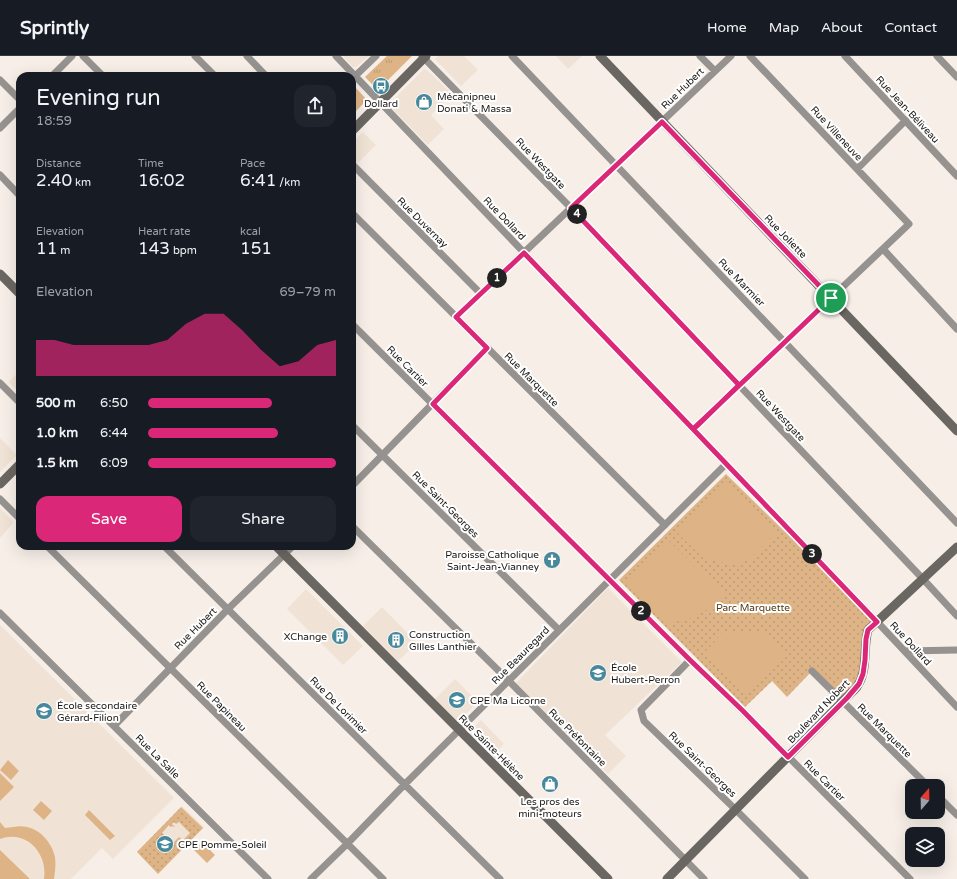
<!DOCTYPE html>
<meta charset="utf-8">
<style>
body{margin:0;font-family:"Varela Round",sans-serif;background:#20242c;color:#f1f3f6;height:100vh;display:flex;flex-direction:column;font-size:15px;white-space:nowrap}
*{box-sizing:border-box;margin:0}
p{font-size:13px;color:#9ea1a6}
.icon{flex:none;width:22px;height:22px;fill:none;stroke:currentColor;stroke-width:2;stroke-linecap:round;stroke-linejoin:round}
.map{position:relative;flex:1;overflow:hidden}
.drawer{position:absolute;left:16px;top:16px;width:340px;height:478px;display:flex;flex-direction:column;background:#171b24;border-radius:12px;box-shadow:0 4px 16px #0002}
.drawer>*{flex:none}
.needle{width:26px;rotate:20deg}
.fabs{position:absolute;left:905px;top:723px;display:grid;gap:8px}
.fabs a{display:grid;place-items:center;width:40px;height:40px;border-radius:8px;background:#171b24;box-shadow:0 4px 16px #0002;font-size:20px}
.pin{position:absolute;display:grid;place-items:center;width:34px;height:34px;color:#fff;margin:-17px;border:2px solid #fff;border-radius:50%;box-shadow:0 1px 4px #0007}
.km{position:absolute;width:20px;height:20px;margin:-10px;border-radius:50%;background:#222;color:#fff;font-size:11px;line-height:20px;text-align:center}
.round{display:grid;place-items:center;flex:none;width:42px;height:42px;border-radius:12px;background:#20242c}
.head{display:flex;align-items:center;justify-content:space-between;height:68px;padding:0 20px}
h1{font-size:22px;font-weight:600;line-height:30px}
.figures{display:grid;grid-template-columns:repeat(3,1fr);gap:6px;height:68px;padding:4px 20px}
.figures div{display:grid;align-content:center}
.figures b{font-size:17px;font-weight:600}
.figures small{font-size:11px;font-weight:400}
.figures p{font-size:11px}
.chart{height:112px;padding:8px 20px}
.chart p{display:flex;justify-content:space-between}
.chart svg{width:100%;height:72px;margin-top:4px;fill:#db2777;opacity:.7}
.primary-button{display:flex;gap:8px;margin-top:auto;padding:8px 20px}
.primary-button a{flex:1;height:46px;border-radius:12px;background:#db2777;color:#fff;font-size:16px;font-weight:600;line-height:46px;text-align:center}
.primary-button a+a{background:#20242c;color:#f1f3f6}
ul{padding:0 20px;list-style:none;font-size:13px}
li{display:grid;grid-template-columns:64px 48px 1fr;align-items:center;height:30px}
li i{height:10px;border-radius:5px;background:#db2777}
header{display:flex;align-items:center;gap:24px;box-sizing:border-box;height:56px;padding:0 20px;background:#171b24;border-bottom:1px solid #363941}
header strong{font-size:19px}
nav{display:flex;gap:22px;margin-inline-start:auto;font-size:14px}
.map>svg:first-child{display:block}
</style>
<header>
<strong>Sprintly</strong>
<nav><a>Home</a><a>Map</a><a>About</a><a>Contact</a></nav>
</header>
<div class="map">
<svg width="957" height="823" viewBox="0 0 957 823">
<defs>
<pattern id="grass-tufts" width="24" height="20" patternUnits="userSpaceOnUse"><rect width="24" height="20" fill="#deb486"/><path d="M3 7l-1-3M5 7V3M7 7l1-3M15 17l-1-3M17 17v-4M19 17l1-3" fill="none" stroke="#be9a73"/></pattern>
<pattern id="park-dots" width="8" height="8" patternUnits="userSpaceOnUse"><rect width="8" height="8" fill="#deb486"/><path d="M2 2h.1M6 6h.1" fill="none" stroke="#be9a73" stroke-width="1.8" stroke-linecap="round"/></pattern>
</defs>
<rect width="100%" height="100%" fill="#f6eee7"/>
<path fill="#f0e3d5" d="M343 0H369L356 11H353Z
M438 0H464L478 14 461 30 435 3Z
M556 0H582L568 13Z
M424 13 427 14 452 38 431 59 444 73 428 89 389 49 390 47Z
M363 76 376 89 358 107 352 102V87Z
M20 314V338L9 326Z
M0 382 17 399 0 416Z
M0 452 14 466 0 482Z
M608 532 682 606 605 679 626 700 608 718 515 628Z
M306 533 363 590 343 609 287 553Z
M382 551 417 587 398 605 363 570Z
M0 569 174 742 113 803 102 792 71 823H0Z
M455 623 478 646 458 666 435 643Z
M481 664 504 688 493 699 470 677 471 674Z
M182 750 204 771 158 818 137 796Z"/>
<path fill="url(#grass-tufts)" d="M387 0H412L378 34 365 21Z
M355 31 367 44 352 59V34Z"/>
<path fill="url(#park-dots)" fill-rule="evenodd" d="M726 418 877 566 865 576 862 613 852 636 843 646 812 615 787 641 772 625 745 651 619 524Z
M181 751 203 772 158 818 137 796ZM174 766 176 768 179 766 190 777 183 784 179 781 173 787 162 777 169 769 171 771 172 770 174 771H175L172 768Z"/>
<path fill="#deb486" d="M726 424 777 476 750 503 735 508 719 506 702 501 675 475Z
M667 483 724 538 708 553 692 562 669 567 626 525Z
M723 576 767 577 789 598 747 639 705 596Z
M8 704 19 715 11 724 0 714Z
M0 717 14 731 0 745Z
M41 745 52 755 44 764 33 754Z
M89 754 115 780 110 784 85 759Z
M0 766 5 772C13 771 20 769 27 771 41 774 52 787 55 801 56 809 55 816 54 823H44C48 797 26 773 0 783Z
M202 786 215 799 207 807 194 794Z
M0 794 30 823H0Z"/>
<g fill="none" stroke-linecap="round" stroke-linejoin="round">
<path stroke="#95928f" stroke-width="7" d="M83 0 103 20
M195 0 215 20
M247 0 266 20
M336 0 882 571 957 651
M422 0 571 152 923 523 957 560
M512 0 957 467
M700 0 715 15
M845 0 957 120
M937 0 957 21
M52 20 72 0
M352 23 376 0
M0 24 20 44
M0 72 20 52
M352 108 481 238
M857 113 906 64
M0 119 20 140
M352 157 665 469
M883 193 957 273
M456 261 731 0
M352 268 690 604C765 676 837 750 910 823
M0 327 20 347
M352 369 559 574
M693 373 909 168 750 0
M352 430 487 292
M0 443 20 463
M352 470 509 625 704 823
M47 490 383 823
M164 490 500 823
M0 557 268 823
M905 595 957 594
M690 604 641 654 644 665 736 754 805 823
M812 615 928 730
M114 670 228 553 293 490
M938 740 957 759
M311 823 347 788 405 728 726 408"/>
<path stroke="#6a6661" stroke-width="9" d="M600 0 957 375
M352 75 426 0
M0 218 20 238
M0 428 20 408
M276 490 608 823
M667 823 852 636C854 634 857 632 858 629 868 614 863 591 868 574L957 491"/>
</g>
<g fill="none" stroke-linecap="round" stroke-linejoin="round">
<g stroke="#fff" stroke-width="8">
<path id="route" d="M831 242C785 286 739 330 693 373L524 197 456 261 487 292 433 348 690 604 743 655 788 701 847 642 859 628 863 618 865 604 866 583 868 574 877 566 693 373 698 369 739 329 571 152 662 66 831 242"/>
</g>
<use href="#route" stroke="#db2777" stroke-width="5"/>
</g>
<defs>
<g id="bus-disc" transform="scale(0.9)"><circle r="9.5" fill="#47889b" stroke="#fff"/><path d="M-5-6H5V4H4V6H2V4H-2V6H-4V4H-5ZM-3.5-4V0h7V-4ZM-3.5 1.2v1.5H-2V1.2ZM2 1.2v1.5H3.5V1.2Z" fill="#fff"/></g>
<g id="shop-disc" transform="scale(0.9)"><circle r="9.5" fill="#47889b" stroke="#fff"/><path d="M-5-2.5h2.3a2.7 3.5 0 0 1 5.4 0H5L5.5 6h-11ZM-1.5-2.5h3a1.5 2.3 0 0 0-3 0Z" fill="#fff"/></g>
<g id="church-disc" transform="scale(0.9)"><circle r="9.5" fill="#47889b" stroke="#fff"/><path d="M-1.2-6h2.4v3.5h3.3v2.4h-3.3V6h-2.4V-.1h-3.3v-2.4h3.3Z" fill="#fff"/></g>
<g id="building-disc" transform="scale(0.9)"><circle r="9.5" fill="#47889b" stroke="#fff"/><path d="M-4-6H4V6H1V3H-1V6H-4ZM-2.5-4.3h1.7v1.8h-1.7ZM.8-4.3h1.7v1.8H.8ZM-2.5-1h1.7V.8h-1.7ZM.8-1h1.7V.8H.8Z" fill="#fff"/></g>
<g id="school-disc" transform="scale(0.9)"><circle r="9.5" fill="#47889b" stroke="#fff"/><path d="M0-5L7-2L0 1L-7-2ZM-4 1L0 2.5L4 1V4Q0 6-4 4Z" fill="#fff"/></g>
</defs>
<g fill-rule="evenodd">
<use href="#bus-disc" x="381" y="30"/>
<use href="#shop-disc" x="424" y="46"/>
<use href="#church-disc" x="552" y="504"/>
<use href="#building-disc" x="340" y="580"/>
<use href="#building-disc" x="396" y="584"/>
<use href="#school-disc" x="598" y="617"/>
<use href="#school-disc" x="457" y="644"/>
<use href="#school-disc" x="44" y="655"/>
<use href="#shop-disc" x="550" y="728"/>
<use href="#school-disc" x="165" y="788"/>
</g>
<g text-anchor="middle" stroke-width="4" stroke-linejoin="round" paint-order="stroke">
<g font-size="10" fill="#191714" stroke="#fff">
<text transform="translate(682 32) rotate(-44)" y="4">Rue Hubert</text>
<text transform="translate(908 53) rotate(47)" y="4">Rue Jean-Béliveau</text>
<text transform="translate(837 77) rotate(47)" y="4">Rue Villeneuve</text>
<text transform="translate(541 107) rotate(46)" y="4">Rue Westgate</text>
<text transform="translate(505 162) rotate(46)" y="4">Rue Dollard</text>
<text transform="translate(423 166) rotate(45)" y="4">Rue Duvernay</text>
<text transform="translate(786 180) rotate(46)" y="4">Rue Joliette</text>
<text transform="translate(742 226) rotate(46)" y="4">Rue Marmier</text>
<text transform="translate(408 310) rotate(45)" y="4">Rue Cartier</text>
<text transform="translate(532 323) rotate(45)" y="4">Rue Marquette</text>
<text transform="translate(781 359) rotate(47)" y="4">Rue Westgate</text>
<text transform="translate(446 448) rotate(45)" y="4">Rue Saint-Georges</text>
<text transform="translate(195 572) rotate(-45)" y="4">Rue Hubert</text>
<text transform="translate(911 587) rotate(47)" y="4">Rue Dollard</text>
<text transform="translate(520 599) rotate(-45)" y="4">Rue Beauregard</text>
<text transform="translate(339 649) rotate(45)" y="4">Rue De Lorimier</text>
<text transform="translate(222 650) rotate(45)" y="4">Rue Papineau</text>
<text transform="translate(818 655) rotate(-46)" y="4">Boulevard Nobert</text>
<text transform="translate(885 674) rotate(45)" y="4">Rue Marquette</text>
<text transform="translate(578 681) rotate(45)" y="4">Rue Préfontaine</text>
<text transform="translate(492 691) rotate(45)" y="4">Rue Sainte-Hélène</text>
<text transform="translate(158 700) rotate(45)" y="4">Rue La Salle</text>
<text transform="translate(703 708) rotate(44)" y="4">Rue Saint-Georges</text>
<text transform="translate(825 724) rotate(45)" y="4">Rue Cartier</text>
</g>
<g font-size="10" fill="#191714" stroke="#fff" text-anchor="start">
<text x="437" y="44">Mécanipneu<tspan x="437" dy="12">Donati &amp; Massa</tspan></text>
<text x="381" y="51" text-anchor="middle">Dollard</text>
<text x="539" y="502" text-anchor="end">Paroisse Catholique<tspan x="539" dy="12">Saint-Jean-Vianney</tspan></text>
<text x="409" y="582">Construction<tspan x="409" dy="12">GIlles Lanthier</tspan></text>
<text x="327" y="584" text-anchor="end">XChange</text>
<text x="611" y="615">École<tspan x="611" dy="12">Hubert-Perron</tspan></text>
<text x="470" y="648">CPE Ma Licorne</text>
<text x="57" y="653">École secondaire<tspan x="57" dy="12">Gérard-Filion</tspan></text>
<text x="550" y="749" text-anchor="middle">Les pros des<tspan x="550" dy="12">mini-moteurs</tspan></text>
<text x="178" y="792">CPE Pomme-Soleil</text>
</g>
<g font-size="10" fill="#563812" stroke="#fff">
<text x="753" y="555">Parc Marquette</text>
</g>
</g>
</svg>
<div class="fabs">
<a><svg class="needle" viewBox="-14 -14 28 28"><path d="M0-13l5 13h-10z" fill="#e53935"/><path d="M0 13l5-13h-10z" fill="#9ea1a6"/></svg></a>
<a><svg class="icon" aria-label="layers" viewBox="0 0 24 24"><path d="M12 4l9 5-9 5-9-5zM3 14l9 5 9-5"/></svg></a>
</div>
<div class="pin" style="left:831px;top:242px;background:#1e9e55"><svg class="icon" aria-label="arrive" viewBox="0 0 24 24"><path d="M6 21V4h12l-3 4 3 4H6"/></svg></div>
<b class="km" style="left:497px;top:222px">1</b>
<b class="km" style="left:641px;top:555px">2</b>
<b class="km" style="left:812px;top:498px">3</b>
<b class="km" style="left:577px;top:158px">4</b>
<section class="drawer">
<div class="head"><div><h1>Evening run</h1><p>18:59</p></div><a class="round"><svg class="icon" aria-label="share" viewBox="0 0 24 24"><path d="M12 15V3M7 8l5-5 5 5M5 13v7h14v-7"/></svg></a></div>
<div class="figures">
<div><p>Distance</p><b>2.40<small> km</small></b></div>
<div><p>Time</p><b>16:02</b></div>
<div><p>Pace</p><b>6:41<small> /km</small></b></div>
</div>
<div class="figures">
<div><p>Elevation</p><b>11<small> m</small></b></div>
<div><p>Heart rate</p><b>143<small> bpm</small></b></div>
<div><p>kcal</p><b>151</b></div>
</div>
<div class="chart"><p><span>Elevation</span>69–79 m</p>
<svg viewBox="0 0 160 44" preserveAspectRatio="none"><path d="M0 44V22L10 22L20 25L30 25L40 25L50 25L60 25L70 22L80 12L90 6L100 6L110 16L120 28L130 38L140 35L150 25L160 22V44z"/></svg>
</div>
<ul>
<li><b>500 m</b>6:50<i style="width:66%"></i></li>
<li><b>1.0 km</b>6:44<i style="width:69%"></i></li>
<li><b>1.5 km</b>6:09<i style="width:100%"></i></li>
</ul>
<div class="primary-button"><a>Save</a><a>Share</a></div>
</section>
</div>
